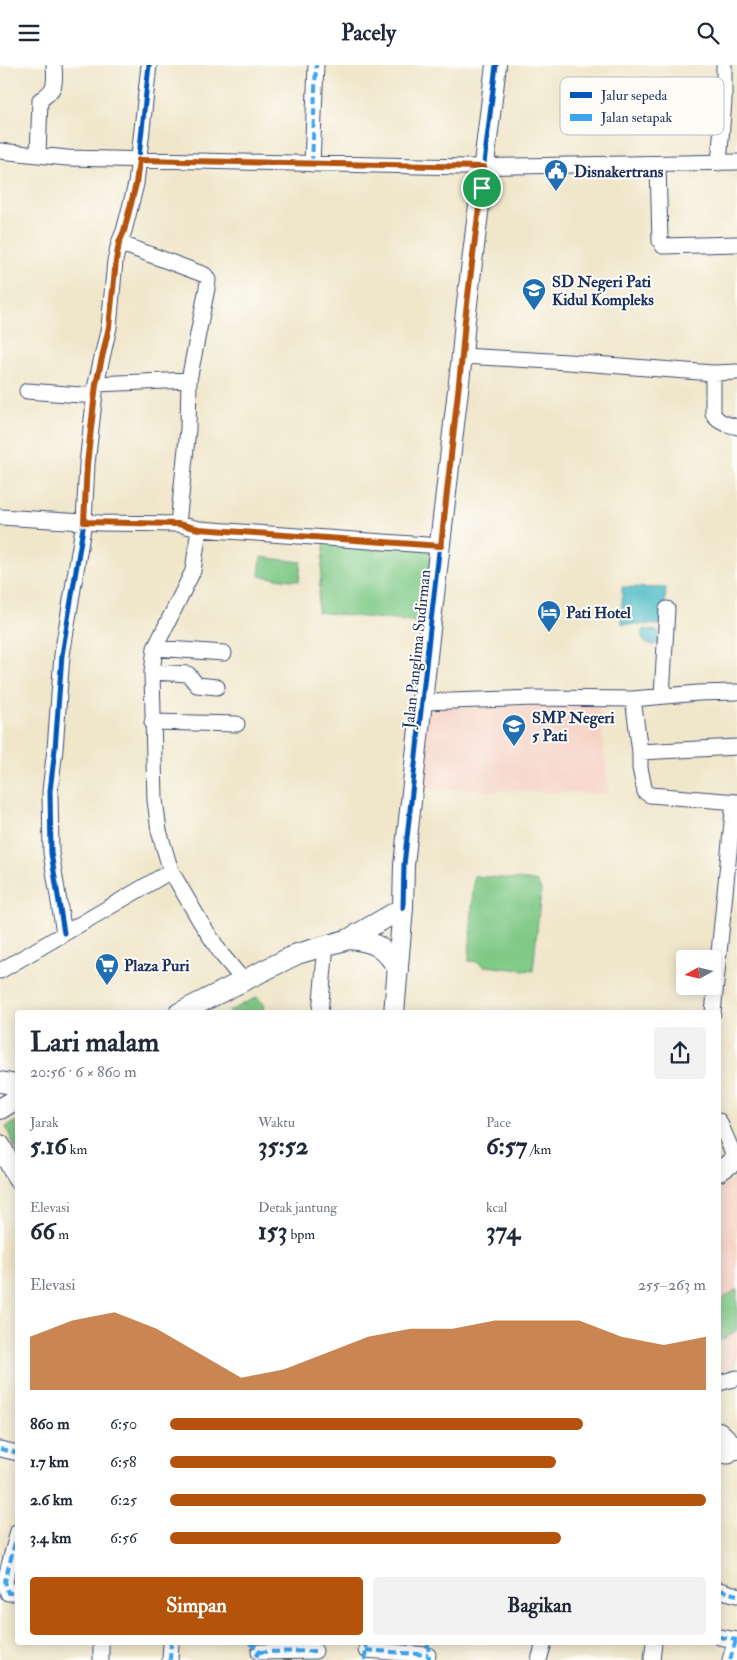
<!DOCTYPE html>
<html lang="id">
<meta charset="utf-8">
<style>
body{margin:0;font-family:"IM FELL Double Pica",serif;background:#f2f2f3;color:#1f2937;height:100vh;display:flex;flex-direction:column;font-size:19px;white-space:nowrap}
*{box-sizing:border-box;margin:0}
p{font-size:16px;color:#747a83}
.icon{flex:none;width:28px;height:28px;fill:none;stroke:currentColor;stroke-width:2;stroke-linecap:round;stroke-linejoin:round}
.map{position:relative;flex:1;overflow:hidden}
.side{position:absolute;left:15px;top:945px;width:706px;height:635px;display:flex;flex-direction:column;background:#fff;border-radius:5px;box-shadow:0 2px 12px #0003}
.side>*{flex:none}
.needle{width:32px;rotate:262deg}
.tools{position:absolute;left:676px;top:885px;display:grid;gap:10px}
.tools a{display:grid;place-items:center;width:45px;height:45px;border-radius:5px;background:#fff;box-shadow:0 2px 12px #0003;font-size:25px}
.pin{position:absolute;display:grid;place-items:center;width:42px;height:42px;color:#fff;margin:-21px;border:2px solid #fff;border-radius:50%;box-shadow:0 1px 5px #0007}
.round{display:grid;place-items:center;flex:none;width:52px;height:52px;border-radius:5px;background:#f2f2f3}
.head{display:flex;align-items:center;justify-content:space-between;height:85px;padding:0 15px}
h1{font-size:28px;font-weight:700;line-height:38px}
.metrics{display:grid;grid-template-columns:repeat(3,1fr);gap:8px;height:85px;padding:5px 15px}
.metrics div{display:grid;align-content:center}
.metrics b{font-size:25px;font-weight:700}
.metrics small{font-size:14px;font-weight:400}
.metrics p{font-size:14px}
.chart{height:140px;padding:10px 15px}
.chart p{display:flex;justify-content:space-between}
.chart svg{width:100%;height:90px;margin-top:5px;fill:#b45309;opacity:.7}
.cta{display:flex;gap:10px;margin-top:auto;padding:10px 15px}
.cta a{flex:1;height:58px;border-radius:5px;background:#b45309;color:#fff;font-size:20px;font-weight:700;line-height:58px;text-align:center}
.cta a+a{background:#f2f2f3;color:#1f2937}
ul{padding:0 15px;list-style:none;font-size:16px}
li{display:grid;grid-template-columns:80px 60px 1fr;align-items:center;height:38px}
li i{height:12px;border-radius:6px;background:#b45309}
header{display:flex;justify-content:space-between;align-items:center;height:65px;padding:0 15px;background:#fff;font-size:22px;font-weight:700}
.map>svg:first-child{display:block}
</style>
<header><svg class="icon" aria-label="menu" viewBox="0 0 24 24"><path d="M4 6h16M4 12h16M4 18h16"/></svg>Pacely<svg class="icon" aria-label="search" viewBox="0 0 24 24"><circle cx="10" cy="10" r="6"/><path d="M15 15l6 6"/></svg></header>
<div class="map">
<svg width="737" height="1595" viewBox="0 0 737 1595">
<rect width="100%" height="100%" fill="#fdfcf7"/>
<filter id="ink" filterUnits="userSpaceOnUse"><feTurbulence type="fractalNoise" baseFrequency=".02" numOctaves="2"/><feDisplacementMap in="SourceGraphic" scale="10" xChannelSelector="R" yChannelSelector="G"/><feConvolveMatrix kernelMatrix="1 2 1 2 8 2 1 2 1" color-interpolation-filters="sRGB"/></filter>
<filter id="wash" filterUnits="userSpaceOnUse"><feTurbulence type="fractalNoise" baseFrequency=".0096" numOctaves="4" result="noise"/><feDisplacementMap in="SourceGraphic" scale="20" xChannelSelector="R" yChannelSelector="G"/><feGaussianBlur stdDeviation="1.12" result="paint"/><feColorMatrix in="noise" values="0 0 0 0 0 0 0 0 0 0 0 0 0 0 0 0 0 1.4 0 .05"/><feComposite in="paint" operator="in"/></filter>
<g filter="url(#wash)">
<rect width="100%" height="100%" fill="#f0e6ca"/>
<path fill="#f6d2c5" d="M599 639 609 729 420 723 429 642Z
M737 1111V1299L719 1311V1123Z"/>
<path fill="#7fc986" stroke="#4d7c72" d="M325 473 435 480 424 558 317 547Z
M261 492 301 497 299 516 259 511Z
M474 811 528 815 537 817 541 825 533 906 484 901 478 897 469 896Z
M257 932 264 939 263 947H228Z
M17 1056V1087L6 1062Z
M737 1224V1265L720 1276 719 1236Z"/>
<path fill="#4fbdc6" stroke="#357692" d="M622 522 666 523 663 560 622 559Z
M644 564 657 566 659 567 658 578 653 580 644 577 641 568Z"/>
</g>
<g filter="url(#ink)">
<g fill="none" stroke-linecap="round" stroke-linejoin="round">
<g stroke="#3b4a6e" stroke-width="17">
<path id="minor" d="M0 86 67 93 463 102 737 97
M38 90 40 35C57 24 55 18 54 0
M719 98 724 36V0
M312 99 316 0
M658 99 660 176 663 181 737 179
M119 178 205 210 208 215 207 223 189 315 188 364 178 459
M462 291 568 297 713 308 737 307
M713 308V348C717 358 728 359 737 362
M96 319 189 315
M27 326 81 330 95 329
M0 452 100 458 178 459 199 464 441 481
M199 464 193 506 155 583 152 607 155 735 159 766 171 806 200 856 222 890 243 915
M155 583 224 588
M152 607 188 609 197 620 217 622
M662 631 667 544
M633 634 640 687V703L645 727 650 730 737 737
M423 637 534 633 633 634 698 628 737 627
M152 657 237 659
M640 687 737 682
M64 868 51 788 50 726 55 684 62 590 84 457 87 399 96 319 109 262 115 196 119 178 124 166 136 119 149 0
M0 906 171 806
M320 948 326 879
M713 948 734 737
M719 1056 736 1095
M719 1318 737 1313
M0 1384 18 1388
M719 1390 729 1391
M18 1466 5 1516 8 1528H18
M719 1525 737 1530
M719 1572 737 1575
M366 1585 428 1590
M259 1587 315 1586
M101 1595V1578
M170 1595 171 1578
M539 1595 544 1578
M652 1595 654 1578
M730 1595 736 1575"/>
</g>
<g stroke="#3b4a6e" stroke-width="22">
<path id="major" d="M349 874C374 876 386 882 398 905
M179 948 297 889 349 874 403 843
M394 948 403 843 404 800 430 564 462 291 465 255 496 0
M0 1017 18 1020
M0 1044 18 1033
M0 1080 18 1114
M719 1106 737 1094
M719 1367 737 1384"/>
</g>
<use href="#minor" stroke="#fff" stroke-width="15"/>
<use href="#major" stroke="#fff" stroke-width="20"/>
<path stroke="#3da3ed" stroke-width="4" stroke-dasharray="8 4" stroke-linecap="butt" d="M312 99 316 0
M0 1384 18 1388
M18 1466 5 1516 8 1528H18
M719 1525 737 1530
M719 1572 737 1575
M249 1578 258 1583 259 1587 254 1595
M428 1578 429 1595
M366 1585 428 1590
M259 1587 315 1586
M170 1595 171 1578
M365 1595 366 1578
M730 1595 736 1575"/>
<g stroke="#fdfcf7" stroke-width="8">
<path id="cycleway" d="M403 843 404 800 430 564 462 291 465 255 496 0
M64 868 51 788 50 726 55 684 62 590 84 457 87 399 96 319 109 262 115 196 119 178 124 166 136 119 149 0"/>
</g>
<use href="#cycleway" stroke="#0057b8" stroke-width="5"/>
</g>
</g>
<g fill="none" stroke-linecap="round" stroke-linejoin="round" filter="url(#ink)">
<g stroke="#fff" stroke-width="10">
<path id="route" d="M139 95 484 102 465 255 462 291 441 481 199 464 178 459 84 457 87 399 96 319 109 262 116 196 119 178 124 166 136 119Z"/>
</g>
<use href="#route" stroke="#b45309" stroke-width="6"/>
</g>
<defs>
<g id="civic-pin" transform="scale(1.25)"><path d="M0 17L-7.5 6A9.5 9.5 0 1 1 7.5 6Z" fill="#1f6fb2" stroke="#fdfcf7"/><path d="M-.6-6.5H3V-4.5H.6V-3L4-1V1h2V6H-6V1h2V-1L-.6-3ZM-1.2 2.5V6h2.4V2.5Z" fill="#fff"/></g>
<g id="school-pin" transform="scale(1.25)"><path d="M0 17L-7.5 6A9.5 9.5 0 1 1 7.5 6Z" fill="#1f6fb2" stroke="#fdfcf7"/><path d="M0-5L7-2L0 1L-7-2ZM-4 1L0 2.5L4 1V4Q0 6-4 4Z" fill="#fff"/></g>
<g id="hotel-pin" transform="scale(1.25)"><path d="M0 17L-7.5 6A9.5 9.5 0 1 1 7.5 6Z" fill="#1f6fb2" stroke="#fdfcf7"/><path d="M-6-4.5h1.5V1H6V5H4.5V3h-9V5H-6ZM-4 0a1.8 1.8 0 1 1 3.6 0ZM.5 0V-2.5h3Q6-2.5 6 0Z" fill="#fff"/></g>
<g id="supermarket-pin" transform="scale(1.25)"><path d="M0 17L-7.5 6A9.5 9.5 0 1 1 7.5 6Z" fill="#1f6fb2" stroke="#fdfcf7"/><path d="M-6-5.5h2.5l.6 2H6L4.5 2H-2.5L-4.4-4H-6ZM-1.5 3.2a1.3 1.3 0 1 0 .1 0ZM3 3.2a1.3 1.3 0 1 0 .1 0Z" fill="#fff"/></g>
</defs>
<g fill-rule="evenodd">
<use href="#civic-pin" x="556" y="106"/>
<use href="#school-pin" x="534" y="225"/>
<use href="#hotel-pin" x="549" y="547"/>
<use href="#school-pin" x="514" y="661"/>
<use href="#supermarket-pin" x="107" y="900"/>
</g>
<g text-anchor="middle" stroke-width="4" stroke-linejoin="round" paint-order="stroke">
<g font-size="16" font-weight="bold" fill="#1b2f5e" stroke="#fdfcf7" text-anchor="start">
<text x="574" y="112">Disnakertrans</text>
<text x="552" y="222">SD Negeri Pati<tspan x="552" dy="18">Kidul Kompleks</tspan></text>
<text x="566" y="553">Pati Hotel</text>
<text x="532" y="658">SMP Negeri<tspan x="532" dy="18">5 Pati</tspan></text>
<text x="124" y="906">Plaza Puri</text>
</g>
<g font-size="16" fill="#1b2f5e" stroke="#fdfcf7">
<text transform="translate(416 584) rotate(-84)" y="6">Jalan Panglima Sudirman</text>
</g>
</g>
<rect x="560" y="12" width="164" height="58" rx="8" fill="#fdfcf7" stroke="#b9bec9" stroke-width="1"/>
<rect x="570" y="27" width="22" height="6" fill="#0057b8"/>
<rect x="570" y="49" width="22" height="7" fill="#3da3ed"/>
<g font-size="14" fill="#1b2f5e">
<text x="601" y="35">Jalur sepeda</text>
<text x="601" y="57">Jalan setapak</text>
</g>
</svg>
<div class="tools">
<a><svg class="needle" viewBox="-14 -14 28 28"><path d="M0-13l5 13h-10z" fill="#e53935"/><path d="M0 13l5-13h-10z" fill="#747a83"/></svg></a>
</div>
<div class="pin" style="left:482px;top:123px;background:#1e9e55"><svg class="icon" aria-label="arrive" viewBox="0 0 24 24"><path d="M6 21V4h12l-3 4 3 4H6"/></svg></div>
<section class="side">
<div class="head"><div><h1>Lari malam</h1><p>20:56 · 6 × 860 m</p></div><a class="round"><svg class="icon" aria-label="share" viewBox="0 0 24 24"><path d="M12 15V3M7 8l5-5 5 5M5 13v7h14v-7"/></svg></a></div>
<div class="metrics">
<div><p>Jarak</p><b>5.16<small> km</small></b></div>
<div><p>Waktu</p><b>35:52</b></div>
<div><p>Pace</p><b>6:57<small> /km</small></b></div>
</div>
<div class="metrics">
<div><p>Elevasi</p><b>66<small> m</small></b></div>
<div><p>Detak jantung</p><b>153<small> bpm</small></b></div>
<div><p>kcal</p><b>374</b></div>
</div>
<div class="chart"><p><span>Elevasi</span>255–263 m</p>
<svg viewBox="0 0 160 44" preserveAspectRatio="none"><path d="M0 44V18L10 10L20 6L30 14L40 26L50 38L60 34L70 26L80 18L90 14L100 14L110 10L120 10L130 10L140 18L150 22L160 18V44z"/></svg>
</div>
<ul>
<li><b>860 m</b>6:50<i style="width:77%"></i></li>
<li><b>1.7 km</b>6:58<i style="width:72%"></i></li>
<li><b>2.6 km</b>6:25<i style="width:100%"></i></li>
<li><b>3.4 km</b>6:56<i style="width:73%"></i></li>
</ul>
<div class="cta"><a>Simpan</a><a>Bagikan</a></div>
</section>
</div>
